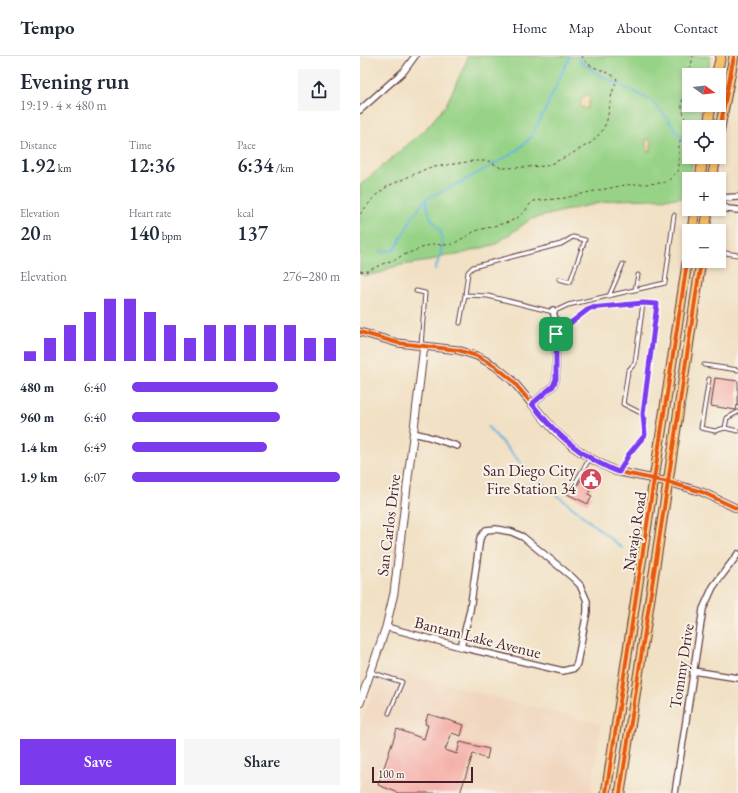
<!DOCTYPE html>
<meta charset="utf-8">
<style>
body{margin:0;font-family:"EB Garamond",serif;background:#f6f6f7;color:#1f2937;height:100vh;display:flex;flex-direction:column;font-size:15px;white-space:nowrap}
*{box-sizing:border-box;margin:0}
p{font-size:13px;color:#747a83}
.icon{flex:none;width:22px;height:22px;fill:none;stroke:currentColor;stroke-width:2;stroke-linecap:round;stroke-linejoin:round}
.map{position:relative;flex:1;overflow:hidden}
.sheet{display:flex;flex-direction:column;background:#fff;width:360px}
.sheet>*{flex:none}
.needle{width:26px;rotate:105deg}
.fabs{position:absolute;left:322px;top:12px;display:grid;gap:8px}
.fabs a{display:grid;place-items:center;width:44px;height:44px;border-radius:0px;background:#fff;box-shadow:0 2px 6px #0003;font-size:20px}
.scale{position:absolute;left:12px;bottom:10px;width:101px;box-sizing:border-box;padding-left:4px;border:2px solid #4a1f2b;border-top:0;font-size:11px;line-height:14px;white-space:nowrap;color:#4a1f2b;-webkit-text-stroke:3px #f7f3e8;paint-order:stroke}
.pin{position:absolute;display:grid;place-items:center;width:34px;height:34px;color:#fff;margin:-17px;border-radius:8px;box-shadow:0 2px 6px #0006}
.round{display:grid;place-items:center;flex:none;width:42px;height:42px;border-radius:0px;background:#f6f6f7}
.head{display:flex;align-items:center;justify-content:space-between;height:68px;padding:0 20px}
h1{font-size:22px;font-weight:600;line-height:30px}
.metrics{display:grid;grid-template-columns:repeat(3,1fr);gap:6px;height:68px;padding:4px 20px}
.metrics div{display:grid;align-content:center}
.metrics b{font-size:20px;font-weight:600}
.metrics small{font-size:11px;font-weight:400}
.metrics p{font-size:11px}
.chart{height:112px;padding:8px 20px}
.chart p{display:flex;justify-content:space-between}
.chart svg{width:100%;height:72px;margin-top:4px;stroke:#7c3aed;stroke-width:6}
.cta{display:flex;gap:8px;margin-top:auto;padding:8px 20px}
.cta a{flex:1;height:46px;border-radius:0px;background:#7c3aed;color:#fff;font-size:16px;font-weight:600;line-height:46px;text-align:center}
.cta a+a{background:#f6f6f7;color:#1f2937}
ul{padding:0 20px;list-style:none;font-size:13px}
li{display:grid;grid-template-columns:64px 48px 1fr;align-items:center;height:30px}
li i{height:10px;border-radius:5px;background:#7c3aed}
header{display:flex;align-items:center;gap:24px;box-sizing:border-box;height:56px;padding:0 20px;background:#fff;border-bottom:1px solid #e0e1e3}
header strong{font-size:19px}
nav{display:flex;gap:22px;margin-inline-start:auto;font-size:14px}
main{display:flex;flex:1;min-height:0}
.map>svg:first-child{display:block}
</style>
<header>
<strong>Tempo</strong>
<nav><a>Home</a><a>Map</a><a>About</a><a>Contact</a></nav>
</header>
<main>
<section class="sheet">
<div class="head"><div><h1>Evening run</h1><p>19:19 · 4 × 480 m</p></div><a class="round"><svg class="icon" aria-label="share" viewBox="0 0 24 24"><path d="M12 15V3M7 8l5-5 5 5M5 13v7h14v-7"/></svg></a></div>
<div class="metrics">
<div><p>Distance</p><b>1.92<small> km</small></b></div>
<div><p>Time</p><b>12:36</b></div>
<div><p>Pace</p><b>6:34<small> /km</small></b></div>
</div>
<div class="metrics">
<div><p>Elevation</p><b>20<small> m</small></b></div>
<div><p>Heart rate</p><b>140<small> bpm</small></b></div>
<div><p>kcal</p><b>137</b></div>
</div>
<div class="chart"><p><span>Elevation</span>276–280 m</p>
<svg viewBox="0 0 160 44" preserveAspectRatio="none"><path d="M5 44V38M15 44V30M25 44V22M35 44V14M45 44V6M55 44V6M65 44V14M75 44V22M85 44V30M95 44V22M105 44V22M115 44V22M125 44V22M135 44V22M145 44V30M155 44V30"/></svg>
</div>
<ul>
<li><b>480 m</b>6:40<i style="width:70%"></i></li>
<li><b>960 m</b>6:40<i style="width:71%"></i></li>
<li><b>1.4 km</b>6:49<i style="width:65%"></i></li>
<li><b>1.9 km</b>6:07<i style="width:100%"></i></li>
</ul>
<div class="cta"><a>Save</a><a>Share</a></div>
</section>
<div class="map">
<svg width="378" height="737" viewBox="0 0 378 737">
<rect width="100%" height="100%" fill="#f7f3e8"/>
<filter id="ink" filterUnits="userSpaceOnUse"><feTurbulence type="fractalNoise" baseFrequency=".025" numOctaves="2"/><feDisplacementMap in="SourceGraphic" scale="8" xChannelSelector="R" yChannelSelector="G"/><feConvolveMatrix kernelMatrix="1 2 1 2 8 2 1 2 1" color-interpolation-filters="sRGB"/></filter>
<filter id="wash" filterUnits="userSpaceOnUse"><feTurbulence type="fractalNoise" baseFrequency=".012" numOctaves="4" result="noise"/><feDisplacementMap in="SourceGraphic" scale="16" xChannelSelector="R" yChannelSelector="G"/><feGaussianBlur stdDeviation="0.9" result="paint"/><feColorMatrix in="noise" values="0 0 0 0 0 0 0 0 0 0 0 0 0 0 0 0 0 1.4 0 .05"/><feComposite in="paint" operator="in"/></filter>
<g filter="url(#wash)">
<rect width="100%" height="100%" fill="#f1e0c3"/>
<path fill="#f1d5bd" d="M21 612 241 668 231 737H0V672Z"/>
<path fill="#97d387" stroke="#707959" d="M107 0H351L347 19H329V49H342L337 71H329V101H333L327 142 254 144 216 152 171 163 136 188 97 199H86L70 205 41 209 29 212 23 216 6 220 0 218V129L65 74 86 49 107 4Z"/>
<path fill="#eeda9e" stroke="#9c7c64" d="M226 39H229L230 42 227 53 221 51 220 47 223 41Z
M287 83 291 85V94L288 96 286 94V84Z"/>
<g fill="none" stroke-linecap="round" stroke-linejoin="round">
<path stroke="#65b3df" stroke-width="2" d="M217 0C226 17 272 33 290 44 301 51 316 76 325 87
M66 144C67 151 68 159 73 165 75 168 77 170 79 173 86 185 80 201 75 213
M20 196 33 194 37 190 53 160 66 143 109 122 155 96 165 87 171 81 187 50 210 0
M128 371 169 416 262 492"/>
</g>
<g id="blocks">
<path fill="#f4aba5" d="M355 322 378 325V350L377 349 376 354 351 350Z
M225 417 236 422 228 438 232 440 228 448 205 437 209 428 216 432Z
M68 658 104 669 101 680 92 677 85 694 97 698 100 686 129 693 127 703 113 698 100 737H39L18 729 37 673 64 683 68 669 65 668Z"/>
</g>
</g>
<g filter="url(#ink)">
<use href="#blocks" fill-opacity="0" stroke="#633c42" stroke-width="1"/>
<g fill="none" stroke-linecap="round" stroke-linejoin="round">
<g stroke="#633c42" stroke-width="5">
<path id="service" d="M359 196 378 199
M275 234 278 219
M56 235 65 237 61 290
M105 239 108 216 113 211 201 188 213 181 225 184 210 226 199 223
M249 240 263 208
M100 267 105 239 128 240 193 256 208 249 305 227 314 159
M196 278 230 252 283 247
M344 309 378 314
M349 323 341 372 355 375 365 372 378 375
M365 372 367 362 378 356
M259 416 269 398 285 379 283 358 297 248 283 247 275 307 268 315 263 348 283 358
M215 427 230 402
M10 616 42 626 29 657"/>
</g>
<g stroke="#633c42" stroke-width="8">
<path id="minor" d="M0 54 44 15 55 0
M359 142 378 141
M359 148 368 153 378 154
M172 348 193 330 196 323V269L193 254
M53 377 66 380 97 390
M26 571 101 591 203 615 215 612 217 607 227 556V545L220 529 212 521 163 481 152 476 136 473 126 474 120 482 110 554 101 591
M333 615 378 622
M315 737 343 553 353 531 378 498"/>
</g>
<g stroke="#633c42" stroke-width="9">
<path id="tertiary" d="M0 276 38 287 98 294 117 300 135 310 151 323 194 374 212 390 230 402 255 415 308 426 342 436 378 453
M0 647 26 571 34 537 64 290"/>
</g>
<g stroke="#633c42" stroke-width="11">
<path id="primary" d="M356 19 361 0
M348 71 351 49
M359 77 374 0
M340 123 343 101
M352 123 356 101
M332 175 335 153
M345 175 348 153
M246 737 329 194
M260 737 308 426 341 205"/>
</g>
<path stroke="#633c42" stroke-width="1" stroke-dasharray="3 3" stroke-linecap="butt" d="M329 19 333 0
M0 158 16 139 28 130 68 112 113 105H129L141 112H146L186 110 208 100 232 86 243 74 247 64 252 37 257 23C248 13 228 14 222 0
M0 215 5 216 10 214 27 206 35 204 41 200 72 188 86 189 93 188 115 175 149 166 157 162 166 154 171 147 174 145 205 142 230 136 265 129 302 127 308 125 319 114V87L325 75V64L322 51V47L324 33 329 20"/>
<use href="#service" stroke="#fff" stroke-width="3"/>
<use href="#minor" stroke="#fff" stroke-width="5.5"/>
<use href="#tertiary" stroke="#fff" stroke-width="7"/>
<use href="#primary" stroke="#f5c16b" stroke-width="9"/>
<g stroke="#f7f3e8" stroke-width="6">
<path id="cycleway" d="M359 77 374 0
M0 276 38 287 98 294 117 300 135 310 151 323 194 374 212 390 230 402 255 415 308 426 342 436 378 453
M246 737 329 194
M260 737 308 426 341 205"/>
</g>
<use href="#cycleway" stroke="#e8590c" stroke-width="4"/>
</g>
</g>
<g fill="none" stroke-linecap="round" stroke-linejoin="round" filter="url(#ink)">
<g stroke="#fff" stroke-width="8">
<path id="route" d="M283 247 297 248 283 358 285 379 269 398 259 416C252 414 245 410 239 407 210 391 192 373 172 348L193 330 196 323V278L230 252Z"/>
</g>
<use href="#route" stroke="#7c3aed" stroke-width="5"/>
</g>
<defs>
<g id="civic-disc" transform="scale(1.15)"><circle r="9.5" fill="#d1495b" stroke="#f7f3e8"/><path d="M-.6-6.5H3V-4.5H.6V-3L4-1V1h2V6H-6V1h2V-1L-.6-3ZM-1.2 2.5V6h2.4V2.5Z" fill="#fff"/></g>
</defs>
<g fill-rule="evenodd">
<use href="#civic-disc" x="231" y="423"/>
</g>
<g text-anchor="middle" stroke-width="4" stroke-linejoin="round" paint-order="stroke">
<g font-size="16" fill="#4a1f2b" stroke="#f7f3e8" text-anchor="end">
<text x="216" y="420">San Diego City<tspan x="216" dy="18">Fire Station 34</tspan></text>
</g>
<g font-size="16" fill="#4a1f2b" stroke="#f7f3e8">
<text transform="translate(28 469) rotate(-83)" y="6">San Carlos Drive</text>
<text transform="translate(274 475) rotate(-81)" y="6">Navajo Road</text>
<text transform="translate(118 581) rotate(14)" y="6">Bantam Lake Avenue</text>
<text transform="translate(321 610) rotate(-81)" y="6">Tommy Drive</text>
</g>
</g>
</svg>
<div class="fabs">
<a><svg class="needle" viewBox="-14 -14 28 28"><path d="M0-13l5 13h-10z" fill="#e53935"/><path d="M0 13l5-13h-10z" fill="#747a83"/></svg></a>
<a><svg class="icon" aria-label="locate" viewBox="0 0 24 24"><circle cx="12" cy="12" r="6"/><path d="M12 2v4M12 18v4M2 12h4M18 12h4"/></svg></a>
<a>+</a>
<a>−</a>
</div>
<div class="scale">100 m</div>
<div class="pin" style="left:196px;top:278px;background:#1e9e55"><svg class="icon" aria-label="arrive" viewBox="0 0 24 24"><path d="M6 21V4h12l-3 4 3 4H6"/></svg></div>
</div>
</main>
